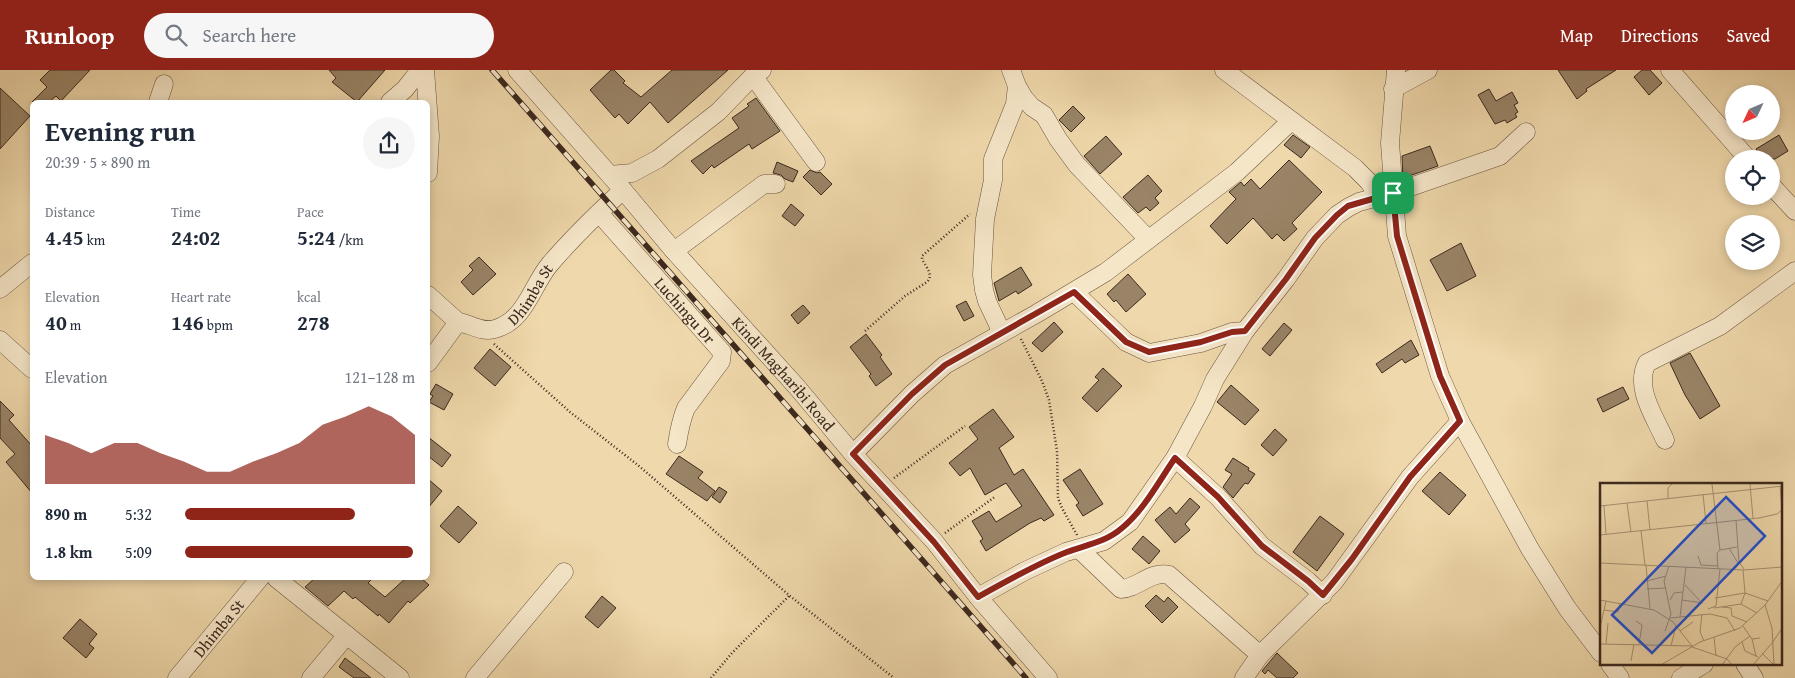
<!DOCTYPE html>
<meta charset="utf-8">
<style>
body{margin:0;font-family:"Gentium Book Plus",serif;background:#f6f6f7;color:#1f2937;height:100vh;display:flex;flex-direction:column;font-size:19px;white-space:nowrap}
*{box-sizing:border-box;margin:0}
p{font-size:16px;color:#747a83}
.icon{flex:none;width:28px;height:28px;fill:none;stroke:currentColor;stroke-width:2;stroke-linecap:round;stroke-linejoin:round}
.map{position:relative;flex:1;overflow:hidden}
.sheet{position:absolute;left:30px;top:30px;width:400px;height:480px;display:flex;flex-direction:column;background:#fff;border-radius:8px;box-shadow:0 2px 8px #0003}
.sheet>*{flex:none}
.needle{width:32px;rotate:226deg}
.fabs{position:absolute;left:1725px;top:15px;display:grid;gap:10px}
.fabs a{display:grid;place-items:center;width:55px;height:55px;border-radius:50%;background:#fff;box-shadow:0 2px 8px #0003;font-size:25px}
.pin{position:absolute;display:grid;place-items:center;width:42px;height:42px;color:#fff;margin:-21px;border-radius:10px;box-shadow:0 2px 8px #0006}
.round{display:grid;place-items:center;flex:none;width:52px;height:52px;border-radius:26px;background:#f6f6f7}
.headline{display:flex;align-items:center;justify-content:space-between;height:85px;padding:0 15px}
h1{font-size:28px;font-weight:800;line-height:38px}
.stats{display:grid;grid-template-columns:repeat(3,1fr);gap:8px;height:85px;padding:5px 15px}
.stats div{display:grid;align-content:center}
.stats b{font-size:21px;font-weight:800}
.stats small{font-size:14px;font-weight:400}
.stats p{font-size:14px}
.chart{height:140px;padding:10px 15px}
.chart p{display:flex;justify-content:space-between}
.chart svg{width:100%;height:90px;margin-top:5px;fill:#8f2418;opacity:.7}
ul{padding:0 15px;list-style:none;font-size:16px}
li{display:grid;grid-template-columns:80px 60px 1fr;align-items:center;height:38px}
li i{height:12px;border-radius:6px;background:#8f2418}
header{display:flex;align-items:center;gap:30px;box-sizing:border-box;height:70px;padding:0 25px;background:#8f2418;color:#fff}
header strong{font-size:24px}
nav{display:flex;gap:28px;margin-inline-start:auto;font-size:18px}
.search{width:350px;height:45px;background:#f6f6f7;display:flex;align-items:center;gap:12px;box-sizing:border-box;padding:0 18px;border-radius:28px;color:#747a83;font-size:19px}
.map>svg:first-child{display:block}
</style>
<header>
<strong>Runloop</strong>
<div class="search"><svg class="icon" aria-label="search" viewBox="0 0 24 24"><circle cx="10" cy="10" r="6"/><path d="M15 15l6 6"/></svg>Search here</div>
<nav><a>Map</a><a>Directions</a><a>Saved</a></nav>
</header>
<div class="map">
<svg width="1795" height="608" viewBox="0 0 1795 608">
<rect width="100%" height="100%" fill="#efd8ab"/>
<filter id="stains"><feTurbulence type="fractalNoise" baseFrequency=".004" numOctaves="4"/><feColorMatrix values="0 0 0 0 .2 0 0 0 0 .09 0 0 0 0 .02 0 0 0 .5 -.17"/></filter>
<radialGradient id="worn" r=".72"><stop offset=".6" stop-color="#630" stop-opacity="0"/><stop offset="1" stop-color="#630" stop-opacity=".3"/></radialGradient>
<path fill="#998467" stroke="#3c281e" d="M50 0H90L61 31 56 26 49 32H32L47 17 40 10Z
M329 0H385L357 32 332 12 336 8Z
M611 0H614L625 11 623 13 641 27 672 0H728L668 53 650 32 628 54 619 44 615 48 590 20Z
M1558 0H1616L1586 19 1587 21 1577 29Z
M1642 0H1650L1662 13 1649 25 1634 7Z
M0 18 30 46 0 79Z
M1489 19 1496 31 1512 22 1518 33 1514 35 1518 42 1515 44 1517 47 1507 53 1505 50 1495 54 1478 25Z
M756 28 780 61 752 79 749 74 714 98 712 95 703 104 691 91 739 58 732 48 749 36 747 34Z
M1073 36 1085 48 1071 62 1059 50Z
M1293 65 1310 77 1301 88 1284 75Z
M1779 65 1788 81 1775 89H1762L1756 79Z
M1106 66 1122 84 1100 104 1084 86Z
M1430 76 1438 96 1403 108 1402 86Z
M1289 90 1322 122 1292 153 1297 159 1284 171 1277 164 1272 169 1253 148 1227 174 1210 156 1236 129 1229 122 1241 112 1244 116 1251 109 1260 119Z
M777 92 798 101 793 112 785 109 781 105 773 103Z
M810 100 817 103 820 102 832 114 821 125 803 107Z
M1148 105 1162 121 1155 128 1159 133 1150 141 1146 137 1138 143 1123 127Z
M791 134 804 145 795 156 782 146Z
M1461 173 1476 206 1447 221 1430 190Z
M479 187 496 204 473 225 461 212 473 200 469 196Z
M1021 197 1032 215 1018 224 1016 221 999 231 994 213Z
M1128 204 1146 224 1126 242 1116 230 1114 232 1107 224Z
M966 231 974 246 964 251 956 236Z
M803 235 810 243 798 254 791 245Z
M1054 252 1063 262 1042 282 1032 273Z
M1284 253 1292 260 1270 286 1262 279Z
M866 264 882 285 880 287 892 304 876 316 869 306 871 304 850 277Z
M1411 270 1419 285 1405 293 1402 289 1382 303 1376 294Z
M490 279 511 297 495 316 474 298Z
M1690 283 1720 336 1700 349 1685 325 1670 293Z
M1103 298 1122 316 1097 342 1082 328 1099 310 1095 307Z
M436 314 453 324 444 340 429 332 433 326 430 324Z
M1231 315 1259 340 1245 355 1217 332Z
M1623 317 1629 329 1603 342 1597 329Z
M0 331 14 345 9 350 32 376V423L6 392 15 384 0 368Z
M993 339 1014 367 999 378 1014 405 1023 399 1054 445 1044 451 1041 448 1030 453 986 481 980 471 983 469 972 451 989 441 996 452 1022 436 1006 413 985 425 970 398 960 406 949 393 978 369 969 357Z
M1275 359 1287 370 1273 386 1261 375Z
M428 367 451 385 442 397 428 386Z
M679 386 703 402 698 408 715 421 707 431 666 404Z
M1233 388 1249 398 1248 400 1255 404 1248 414 1245 413 1233 428 1223 417 1232 404 1225 400Z
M1080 399 1103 434 1083 446 1076 435 1079 433 1063 410Z
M1440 402 1466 425 1449 445 1422 421Z
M428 409 442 421 428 438Z
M719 417 727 422 720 433 712 427Z
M1190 428 1200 437 1185 454 1190 460 1175 473 1155 450 1170 437 1176 444Z
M458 436 477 453 459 473 440 456Z
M1320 446 1344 464 1317 501 1293 482Z
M1143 466 1160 481 1149 494 1132 479Z
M315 508H373L368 513 385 527 406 508H421L429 515 410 533 408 531 389 553 379 544 378 546 355 527 353 529 344 521 328 536 305 517Z
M1156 525 1164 532 1168 527 1178 537 1162 553 1145 536Z
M602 526 616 538 598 558 585 547Z
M80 549 97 564 89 574 94 578 86 588 63 568Z
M1277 583 1298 603 1293 608H1277L1268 600 1265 604 1262 601Z
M345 588 371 608H354L339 597Z"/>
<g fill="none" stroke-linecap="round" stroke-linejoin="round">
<g stroke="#695441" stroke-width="19">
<g id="minor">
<path d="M425 0 430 66 428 103"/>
<path id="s1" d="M517 0 623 120 674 181 796 316 853 384 934 471 978 527 1048 608"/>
<path d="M1011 0 1017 16 1024 28 1032 37 1044 45 1058 69 1077 95 1148 169"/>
<path d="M1224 0 1355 98 1369 112 1379 127"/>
<path d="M1396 0 1390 73 1397 166 1440 306 1460 351 1530 479 1567 538 1601 583"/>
<path d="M1670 0 1748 89"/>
<path d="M753 6 816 92"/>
<path d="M1393 19 1428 0"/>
<path d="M158 32 164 14"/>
<path d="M390 32 405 19 420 0"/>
<path d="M610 105 632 103 658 89 718 42 753 6 762 0"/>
<path d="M1771 115 1795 141"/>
<path id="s2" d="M599 143 722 282 721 291 686 338C681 350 679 361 677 374"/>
<path d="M674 181 764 114H776"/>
<path d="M0 219 32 193"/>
<path d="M1074 222 1126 272 1149 283 1201 273 1232 262 1245 261"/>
<path d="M428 225 458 252"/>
<path d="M1002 263 987 231 984 220 982 205 985 149 993 110V89L1015 34 1017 16"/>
<path d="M0 270 32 299"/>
<path id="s3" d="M428 293 458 252C471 254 482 263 495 259 526 250 532 215 550 194 573 167 598 143 623 120"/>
<path d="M1665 370C1655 347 1634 318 1647 293L1720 256 1795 201"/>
<path d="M853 384 912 324 945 295 1036 244 1106 202 1237 102 1291 51"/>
<path d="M1175 388 1218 427 1262 476 1308 511 1323 525"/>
<path d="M1079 479 1121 519C1137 519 1151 500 1169 505L1260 585"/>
<path d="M276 508 400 608"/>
<path d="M978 527 1025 501 1066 482 1104 471 1130 452 1175 388 1203 336 1215 309 1245 261 1286 209 1315 168 1337 145 1349 137 1359 132 1393 123 1500 86 1526 62"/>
<path d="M1610 594 1620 608"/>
<path d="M1745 594 1754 608"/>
<path id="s4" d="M177 608 260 508"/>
<path d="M311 608 347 565"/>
<path d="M475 608 564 502"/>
<path d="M1244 608 1260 585 1334 512 1410 407 1460 351"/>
<path d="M1681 608 1704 594"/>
</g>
</g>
<path stroke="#3c281e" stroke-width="2.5" stroke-dasharray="1 2.5" stroke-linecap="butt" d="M865 261 905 226 927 212C934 205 926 197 922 189V186L970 144
M1021 269 1042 311 1049 330 1057 381 1058 428 1062 438 1077 465
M494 274 570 342 639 396 790 526 894 608
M894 408 965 356
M945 463 996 426
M711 608 732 583 789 526"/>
<use href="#minor" stroke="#f5e6c8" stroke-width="18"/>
<g stroke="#3c281e" stroke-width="5.5">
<path id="rail" d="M492 0 1026 608"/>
</g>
<use href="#rail" stroke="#f5e6c8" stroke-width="4" stroke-dasharray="11" stroke-linecap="butt"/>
</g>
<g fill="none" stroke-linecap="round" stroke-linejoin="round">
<g stroke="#fff" stroke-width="10">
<path id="route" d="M1393 123 1397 166 1440 306 1460 351 1410 407 1352 489 1323 525 1308 511 1262 476 1218 427 1175 388C1159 411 1144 440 1122 458 1106 472 1086 475 1067 482 1036 494 1007 511 978 527L934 472 853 384 912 324 945 295 1074 222 1126 272 1149 282 1201 272 1232 262 1245 261 1286 209 1315 168 1337 145 1348 136Z"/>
</g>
<use href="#route" stroke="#8f2418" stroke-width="6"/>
</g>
<g text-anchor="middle" stroke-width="4" stroke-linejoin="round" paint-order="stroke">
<g font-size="16" fill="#3c281e" stroke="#f5e6c8">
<text dy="6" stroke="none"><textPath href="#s3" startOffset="140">Dhimba St</textPath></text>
<text dy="6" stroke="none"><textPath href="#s2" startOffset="130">Luchingu Dr</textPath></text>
<text dy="6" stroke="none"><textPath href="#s1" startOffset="404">Kindi Magharibi Road</textPath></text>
<text dy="6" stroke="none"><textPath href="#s4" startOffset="65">Dhimba St</textPath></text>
</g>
</g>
<g transform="translate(1600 413)">
<rect width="182" height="182" fill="#efd8ab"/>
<path fill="none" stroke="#a79273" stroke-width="1" d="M112 1 120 67 117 70 118 86M150 1 153 35M180 3 182 26M103 11 106 40M68 16V5L72 1M47 18 50 47M27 20 31 49M4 22 6 51M0 23 183 3M136 37 139 79 144 86M41 48 45 82M0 52 159 35 177 31 183 26M129 65 138 80M120 67 137 64M98 73 101 82 118 83M0 80 144 87 183 84M46 82 50 126M143 87 145 110 141 121 157 130M47 98 66 93M85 102 100 118M47 106 66 105M115 115 145 110 168 118M0 117 54 127 73 139 92 163M70 117 74 110 83 109M82 117 103 120M165 122 172 145 174 182M122 124 131 125 132 133 147 139M114 125 141 121M108 126 116 123 120 86M4 127 18 129 20 120M102 131 100 149 104 158M80 134 86 84M70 135 110 131 127 135 135 148M36 138 42 142 39 161M143 143 152 156 160 155M0 145 6 118M65 148 71 131 64 98 69 83M80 148 93 139M114 154 116 173M152 156 156 173M142 159 145 168 158 174M172 160 183 144M0 161 93 163M6 161 8 140M71 163 76 143M92 164 127 176 132 182M162 170 174 182M31 178 34 161M61 182 100 159 140 145 165 122 183 97M122 182 135 164 150 153M153 182 172 160"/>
<path fill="#1d4ed8" fill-opacity="0.15" stroke="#1d4ed8" stroke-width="2.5" d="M126 14 165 53 52 170 12 132Z"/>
<rect width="182" height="182" fill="none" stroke="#3c281e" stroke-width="2.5"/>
</g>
<rect width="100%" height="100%" filter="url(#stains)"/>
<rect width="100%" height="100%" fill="url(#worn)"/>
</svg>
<div class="fabs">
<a><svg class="needle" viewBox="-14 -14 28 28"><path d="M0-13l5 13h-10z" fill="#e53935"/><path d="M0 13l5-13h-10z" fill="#747a83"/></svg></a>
<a><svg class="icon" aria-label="locate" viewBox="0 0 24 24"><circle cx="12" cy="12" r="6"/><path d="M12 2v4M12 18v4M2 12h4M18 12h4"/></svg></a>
<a><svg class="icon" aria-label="layers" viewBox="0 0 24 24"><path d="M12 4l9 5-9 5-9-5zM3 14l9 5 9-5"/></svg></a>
</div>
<div class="pin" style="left:1393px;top:123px;background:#1e9e55"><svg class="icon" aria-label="arrive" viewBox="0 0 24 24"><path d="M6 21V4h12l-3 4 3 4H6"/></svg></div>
<section class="sheet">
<div class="headline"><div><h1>Evening run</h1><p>20:39 · 5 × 890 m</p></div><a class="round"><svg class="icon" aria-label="share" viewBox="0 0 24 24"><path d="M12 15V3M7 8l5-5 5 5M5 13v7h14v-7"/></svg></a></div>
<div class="stats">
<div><p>Distance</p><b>4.45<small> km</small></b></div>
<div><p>Time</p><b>24:02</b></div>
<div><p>Pace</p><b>5:24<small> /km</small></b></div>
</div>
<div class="stats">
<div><p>Elevation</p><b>40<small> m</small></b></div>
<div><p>Heart rate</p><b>146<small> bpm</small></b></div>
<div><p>kcal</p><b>278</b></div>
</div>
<div class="chart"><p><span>Elevation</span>121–128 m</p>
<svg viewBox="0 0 160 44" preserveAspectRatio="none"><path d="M0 44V20L10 24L20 29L30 24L40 24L50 29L60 33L70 38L80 38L90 33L100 29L110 24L120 15L130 11L140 6L150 11L160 20V44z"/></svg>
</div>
<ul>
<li><b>890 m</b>5:32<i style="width:74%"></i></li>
<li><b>1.8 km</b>5:09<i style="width:99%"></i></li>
</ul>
</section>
</div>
